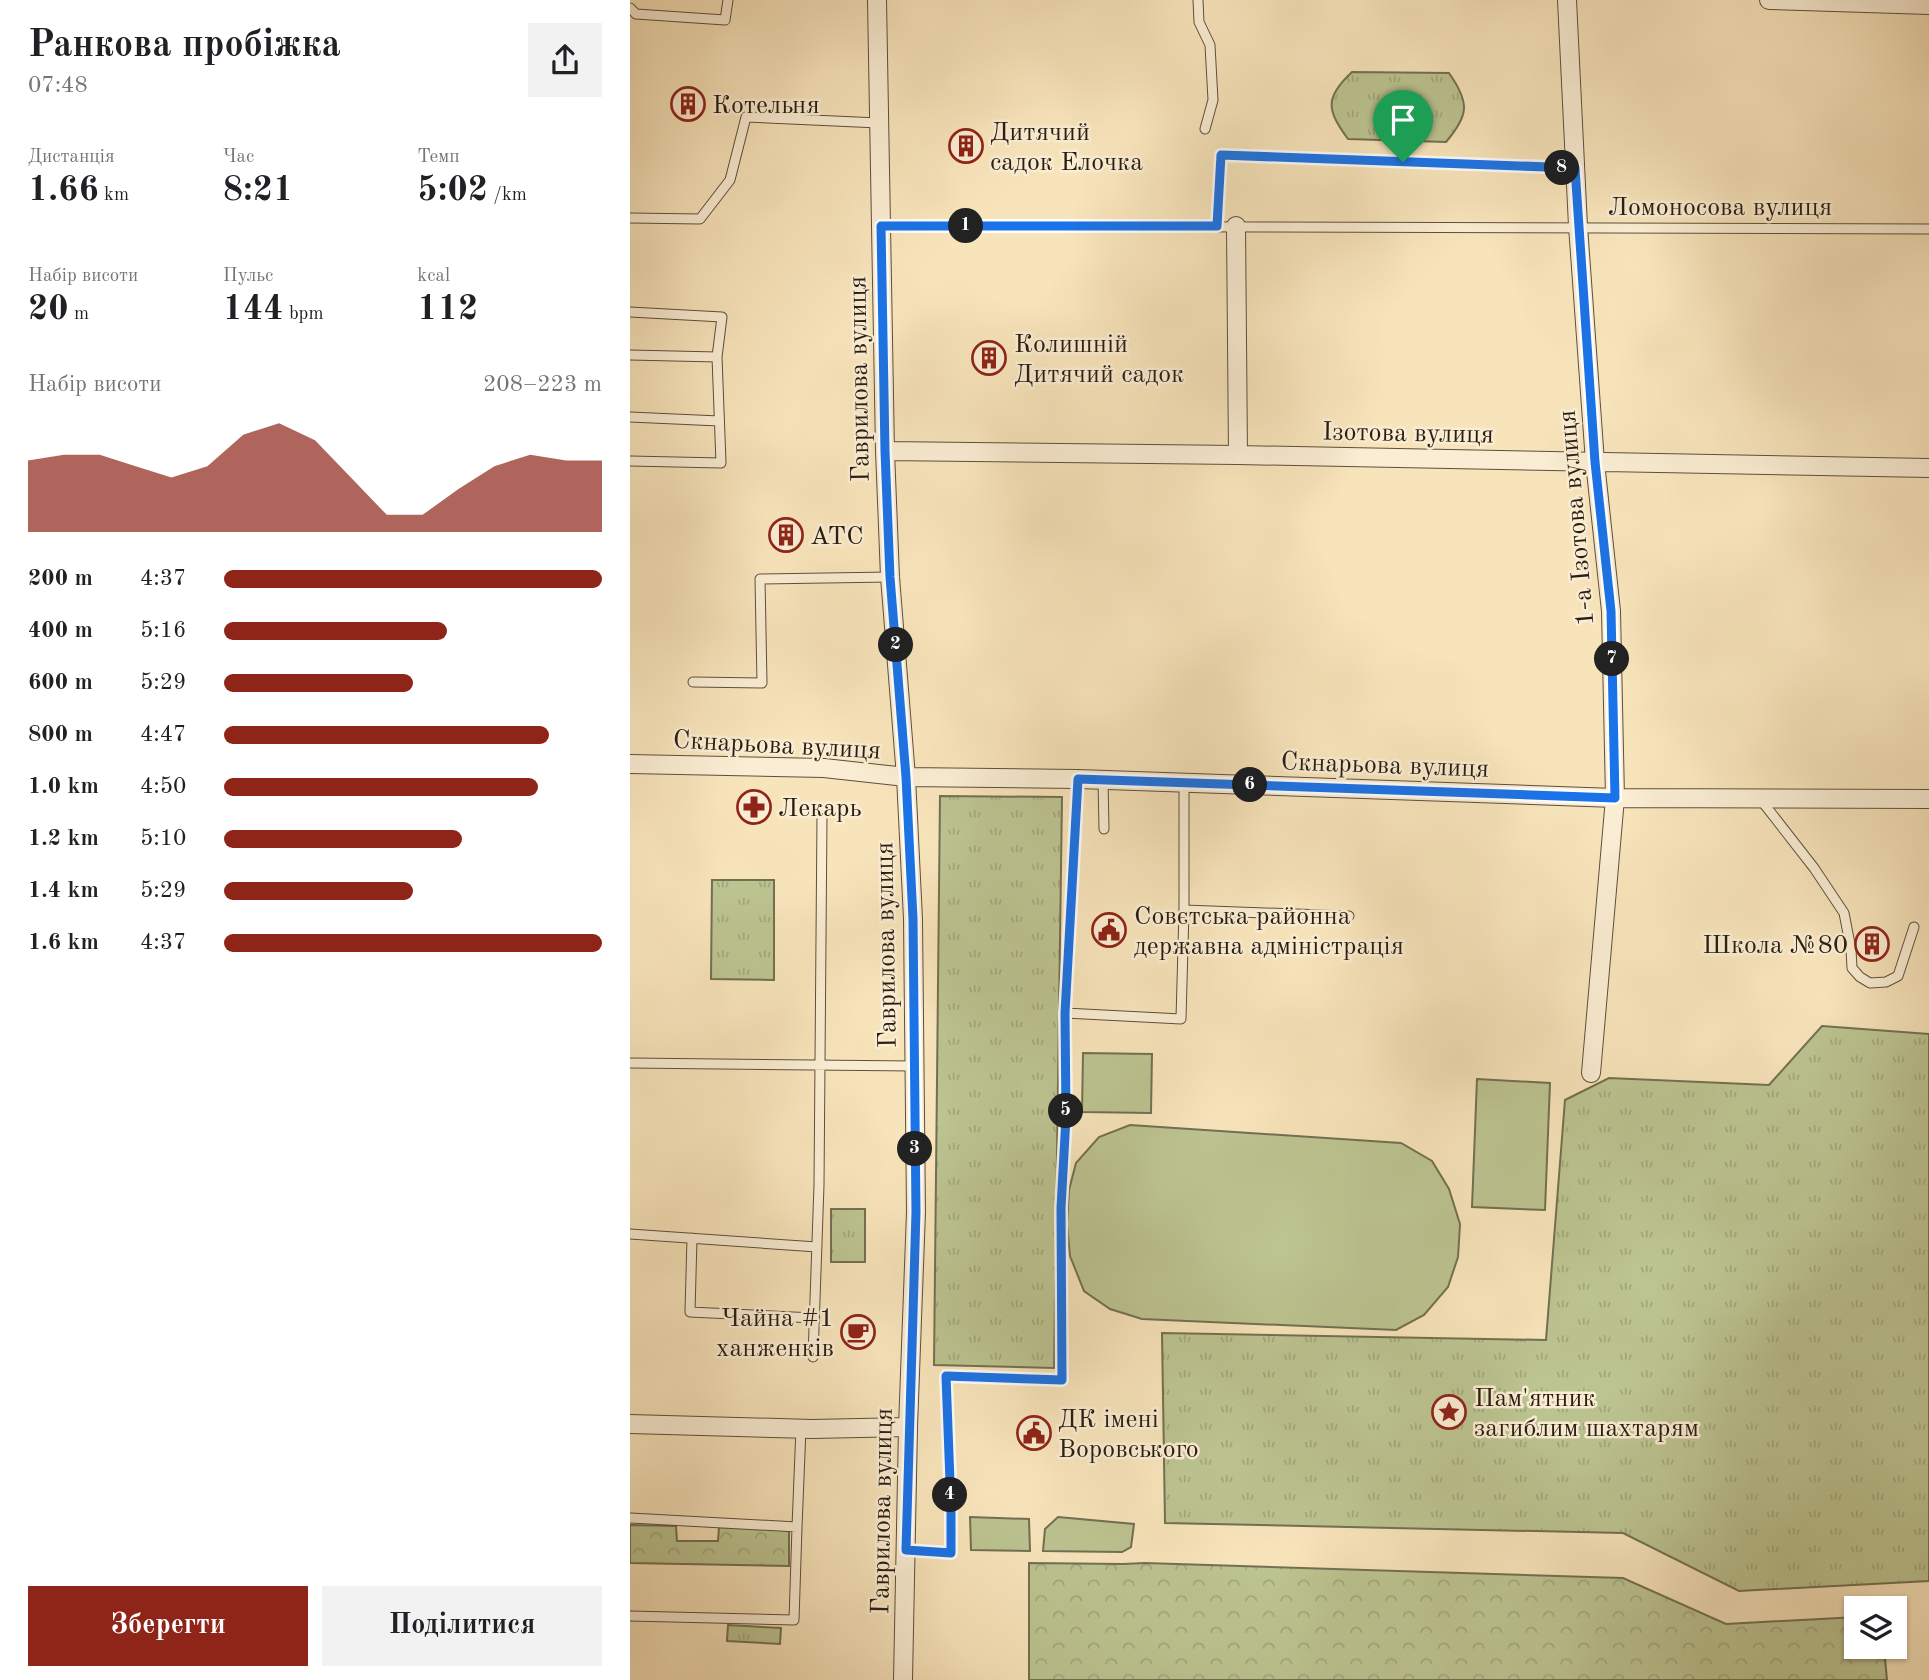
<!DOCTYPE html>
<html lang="uk">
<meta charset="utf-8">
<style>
body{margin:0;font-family:"Old Standard TT",serif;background:#f2f2f2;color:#202124;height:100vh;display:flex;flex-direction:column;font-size:26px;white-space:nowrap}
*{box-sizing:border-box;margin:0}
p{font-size:23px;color:#757577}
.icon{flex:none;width:38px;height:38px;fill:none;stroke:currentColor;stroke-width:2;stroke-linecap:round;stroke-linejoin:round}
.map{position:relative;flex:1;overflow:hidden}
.panel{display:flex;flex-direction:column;background:#fff;width:630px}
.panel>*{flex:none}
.tools{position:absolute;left:1214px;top:1596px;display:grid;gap:14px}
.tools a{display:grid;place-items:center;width:63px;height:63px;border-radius:0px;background:#fff;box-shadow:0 2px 5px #0004;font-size:35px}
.pin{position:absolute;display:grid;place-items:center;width:60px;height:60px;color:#fff;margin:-72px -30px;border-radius:50% 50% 50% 0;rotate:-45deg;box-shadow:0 0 7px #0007}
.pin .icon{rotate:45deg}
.km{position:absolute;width:35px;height:35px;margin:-18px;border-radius:50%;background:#222;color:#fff;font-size:19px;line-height:35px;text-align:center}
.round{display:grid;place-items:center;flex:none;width:74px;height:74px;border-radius:0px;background:#f2f2f2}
.headline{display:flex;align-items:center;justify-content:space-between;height:119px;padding:0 28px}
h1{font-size:38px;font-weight:600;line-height:52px}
.metrics{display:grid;grid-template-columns:repeat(3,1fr);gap:10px;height:119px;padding:7px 28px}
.metrics div{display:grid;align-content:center}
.metrics b{font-size:35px;font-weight:600}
.metrics small{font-size:19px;font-weight:400}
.metrics p{font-size:19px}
.chart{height:196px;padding:14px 28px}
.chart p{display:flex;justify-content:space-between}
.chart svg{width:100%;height:126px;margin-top:7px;fill:#8f2418;opacity:.7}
.cta{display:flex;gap:14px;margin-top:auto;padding:14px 28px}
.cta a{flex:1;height:80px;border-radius:0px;background:#8f2418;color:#fff;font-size:28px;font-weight:600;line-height:80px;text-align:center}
.cta a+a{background:#f2f2f2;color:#202124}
ul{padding:0 28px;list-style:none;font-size:23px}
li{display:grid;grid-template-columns:112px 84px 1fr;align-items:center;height:52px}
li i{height:18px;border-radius:9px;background:#8f2418}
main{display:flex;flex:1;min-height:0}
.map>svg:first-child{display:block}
</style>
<main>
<section class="panel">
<div class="headline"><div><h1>Ранкова пробіжка</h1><p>07:48</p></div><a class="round"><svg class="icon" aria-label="share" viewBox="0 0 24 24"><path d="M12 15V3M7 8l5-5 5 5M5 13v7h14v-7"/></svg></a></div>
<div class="metrics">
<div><p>Дистанція</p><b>1.66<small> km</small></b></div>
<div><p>Час</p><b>8:21</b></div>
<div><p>Темп</p><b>5:02<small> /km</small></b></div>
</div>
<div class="metrics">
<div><p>Набір висоти</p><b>20<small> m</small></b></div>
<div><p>Пульс</p><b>144<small> bpm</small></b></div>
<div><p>kcal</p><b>112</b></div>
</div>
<div class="chart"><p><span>Набір висоти</span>208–223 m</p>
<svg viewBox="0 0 160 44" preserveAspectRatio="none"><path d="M0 44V19L10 17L20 17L30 21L40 25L50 21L60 10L70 6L80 12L90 25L100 38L110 38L120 29L130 21L140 17L150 19L160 19V44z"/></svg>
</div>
<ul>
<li><b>200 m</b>4:37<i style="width:100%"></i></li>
<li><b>400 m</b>5:16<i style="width:59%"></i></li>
<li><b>600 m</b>5:29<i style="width:50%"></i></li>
<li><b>800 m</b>4:47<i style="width:86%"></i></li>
<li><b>1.0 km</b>4:50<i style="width:83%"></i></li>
<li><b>1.2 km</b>5:10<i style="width:63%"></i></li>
<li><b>1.4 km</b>5:29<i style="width:50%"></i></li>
<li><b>1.6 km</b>4:37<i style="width:100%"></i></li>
</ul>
<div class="cta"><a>Зберегти</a><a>Поділитися</a></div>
</section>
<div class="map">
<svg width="1299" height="1680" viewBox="0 0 1299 1680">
<defs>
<pattern id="forest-crowns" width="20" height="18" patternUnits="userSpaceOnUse" patternTransform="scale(1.75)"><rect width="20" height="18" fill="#bcc491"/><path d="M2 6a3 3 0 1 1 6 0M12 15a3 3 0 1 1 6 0" fill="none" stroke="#a2a87c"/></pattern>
<pattern id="park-tufts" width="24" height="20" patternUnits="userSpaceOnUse" patternTransform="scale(1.75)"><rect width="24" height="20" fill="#bcc491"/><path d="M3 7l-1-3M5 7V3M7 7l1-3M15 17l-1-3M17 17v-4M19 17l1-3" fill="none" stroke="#a2a87c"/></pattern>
</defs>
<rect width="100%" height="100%" fill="#f8e4bb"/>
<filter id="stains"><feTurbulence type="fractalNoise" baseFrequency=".00286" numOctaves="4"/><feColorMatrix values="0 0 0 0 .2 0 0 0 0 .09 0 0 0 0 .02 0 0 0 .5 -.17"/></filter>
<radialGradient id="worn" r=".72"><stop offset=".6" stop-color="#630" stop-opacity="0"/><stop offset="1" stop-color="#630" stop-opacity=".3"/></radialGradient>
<path fill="#bcc491" stroke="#727051" stroke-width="2" d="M453 1053 522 1054 521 1113 452 1112Z
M847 1079 920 1083 915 1210 842 1207Z
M500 1125 771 1143 802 1161 819 1189 830 1224 828 1257 818 1287 794 1315 766 1330 512 1319 480 1309 454 1291 440 1256 437 1224 439 1190 446 1163 469 1137Z
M340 1517 399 1519 400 1551 341 1550Z
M428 1517 504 1524 501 1547 492 1552 413 1551 415 1529Z"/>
<path fill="url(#forest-crowns)" stroke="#727051" stroke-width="2" d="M0 1525 46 1526 47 1541H88L89 1527 159 1528V1566L0 1563Z
M399 1563 493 1564 515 1563 993 1578 1096 1624 1227 1617V1647H1254L1257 1680H399Z"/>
<path fill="url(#park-tufts)" stroke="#727051" stroke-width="2" d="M722 72 819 73C840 103 839 115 816 142L718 139C697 110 694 98 722 72Z
M310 796 432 797 424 1368 304 1365Z
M82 880H144V980L81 979Z
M1192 1026 1299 1034V1581L1109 1591 993 1533 535 1523 532 1333 916 1340 935 1100 979 1078 1139 1085Z
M201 1209H235V1262H201Z
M98 1625 151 1628 150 1644 97 1641Z"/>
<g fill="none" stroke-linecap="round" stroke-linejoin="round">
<g stroke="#5d4f3c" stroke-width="11">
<path id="lane" d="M568 0 569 22 580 45 583 100 575 129
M0 8 6 14 95 20 98 0
M0 218 70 219 100 180 116 117 249 123
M251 226 1299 229
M587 226 591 155 945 168
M0 312 92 317 87 357 0 355
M0 417 89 421
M0 461 91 463 87 357
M63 682 132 683 130 579 260 577
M473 780 474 829
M1131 800 1184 868 1214 913 1221 949 1222 968 1230 977 1240 983 1256 982 1268 976 1284 927
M554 910 719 916
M435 1013 551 1019 554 910V783
M0 1063 283 1066
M0 1234 187 1247
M62 1238 60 1312 184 1318
M183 1357 189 1185 192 816
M0 1518 167 1527 171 1428
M276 1550 321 1553V1508L316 1376 432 1379 431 1208 436 1117 435 1013 448 779
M0 1616 164 1620 167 1527"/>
</g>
<g stroke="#5d4f3c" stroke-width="20">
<path id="street" d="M247 0 255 451 260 577 276 777 283 919 286 1212 278 1427 273 1680
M937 0 948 226 965 462 981 611 985 798 961 1073
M1139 0 1299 5
M606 226 608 455
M255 451 608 455 1299 468
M0 764 194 768 276 777 448 779 985 798 1299 799
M0 1424 182 1429 278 1427"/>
</g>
<use href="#lane" stroke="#faedd3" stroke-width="9"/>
<use href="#street" stroke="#faedd3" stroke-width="18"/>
</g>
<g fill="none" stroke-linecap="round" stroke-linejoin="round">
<g stroke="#fff" stroke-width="14">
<path id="route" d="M591 155 945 168 965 462 981 611 985 798 448 779 435 1013 436 1117 431 1208 432 1380 316 1376 321 1508V1553L276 1550 286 1212 283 919 276 777 260 577 255 451 251 226H587Z"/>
</g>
<use href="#route" stroke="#1a73e8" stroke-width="9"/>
</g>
<defs>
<g id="building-ring" transform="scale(1.75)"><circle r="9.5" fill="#faedd3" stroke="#8f2418" stroke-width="1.5"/><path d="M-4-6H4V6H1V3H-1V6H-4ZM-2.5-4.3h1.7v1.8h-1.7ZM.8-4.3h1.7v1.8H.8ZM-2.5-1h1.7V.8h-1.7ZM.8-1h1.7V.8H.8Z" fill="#8f2418"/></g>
<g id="pharmacy-ring" transform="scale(1.75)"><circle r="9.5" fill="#faedd3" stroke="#8f2418" stroke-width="1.5"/><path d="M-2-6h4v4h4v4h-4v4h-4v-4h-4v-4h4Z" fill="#8f2418"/></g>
<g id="civic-ring" transform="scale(1.75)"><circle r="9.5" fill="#faedd3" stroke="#8f2418" stroke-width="1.5"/><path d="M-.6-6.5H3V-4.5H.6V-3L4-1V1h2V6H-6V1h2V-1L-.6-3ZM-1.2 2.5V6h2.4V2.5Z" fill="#8f2418"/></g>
<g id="cafe-ring" transform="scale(1.75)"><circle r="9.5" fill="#faedd3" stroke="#8f2418" stroke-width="1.5"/><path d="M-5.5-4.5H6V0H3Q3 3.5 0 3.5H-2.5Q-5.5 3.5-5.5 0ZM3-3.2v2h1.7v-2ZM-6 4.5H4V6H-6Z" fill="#8f2418"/></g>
<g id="sight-ring" transform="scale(1.75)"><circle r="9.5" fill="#faedd3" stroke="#8f2418" stroke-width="1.5"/><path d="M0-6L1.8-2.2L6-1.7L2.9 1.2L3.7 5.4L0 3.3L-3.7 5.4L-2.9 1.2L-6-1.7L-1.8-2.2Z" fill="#8f2418"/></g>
</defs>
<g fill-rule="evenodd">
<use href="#building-ring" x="58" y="104"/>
<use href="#building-ring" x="336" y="146"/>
<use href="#building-ring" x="359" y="358"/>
<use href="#building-ring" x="156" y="535"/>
<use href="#pharmacy-ring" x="124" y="807"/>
<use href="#civic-ring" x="479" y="930"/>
<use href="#building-ring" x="1242" y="944"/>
<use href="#cafe-ring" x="228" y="1332"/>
<use href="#sight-ring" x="819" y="1412"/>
<use href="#civic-ring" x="404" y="1433"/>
</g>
<g text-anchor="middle" stroke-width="5" stroke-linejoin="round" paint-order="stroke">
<g font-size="26" fill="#291d11" stroke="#faedd3" text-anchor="start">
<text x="82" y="113">Котельня</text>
<text x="360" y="140">Дитячий<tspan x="360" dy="30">садок Елочка</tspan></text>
<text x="384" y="352">Колишній<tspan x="384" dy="30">Дитячий садок</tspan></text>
<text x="180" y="544">АТС</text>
<text x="148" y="816">Лекарь</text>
<text x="504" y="924">Совєтська районна<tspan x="504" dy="30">державна адміністрація</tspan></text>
<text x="1218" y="953" text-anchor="end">Школа №80</text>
<text x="204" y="1326" text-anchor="end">Чайна #1<tspan x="204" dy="30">ханженків</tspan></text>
<text x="844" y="1406">Пам'ятник<tspan x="844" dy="30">загиблим шахтарям</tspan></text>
<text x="428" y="1427">ДК імені<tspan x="428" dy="30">Воровського</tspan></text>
</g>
<g font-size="26" fill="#291d11" stroke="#faedd3">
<text x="1090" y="215">Ломоносова вулиця</text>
<text transform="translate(228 379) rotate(-91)" y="9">Гаврилова вулиця</text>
<text transform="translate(778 432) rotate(1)" y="9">Ізотова вулиця</text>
<text transform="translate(945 518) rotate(-95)" y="9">1-а Ізотова вулиця</text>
<text transform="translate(147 744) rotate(3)" y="9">Скнарьова вулиця</text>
<text transform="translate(755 764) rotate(2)" y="9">Скнарьова вулиця</text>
<text transform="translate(255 945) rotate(-91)" y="9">Гаврилова вулиця</text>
<text transform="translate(251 1511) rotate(-89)" y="9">Гаврилова вулиця</text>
</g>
</g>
<rect width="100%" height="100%" filter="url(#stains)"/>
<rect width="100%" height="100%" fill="url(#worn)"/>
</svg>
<div class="tools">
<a><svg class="icon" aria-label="layers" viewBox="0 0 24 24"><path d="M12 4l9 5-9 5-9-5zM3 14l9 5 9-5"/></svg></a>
</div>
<div class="pin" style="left:773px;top:162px;background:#1e9e55"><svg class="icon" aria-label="arrive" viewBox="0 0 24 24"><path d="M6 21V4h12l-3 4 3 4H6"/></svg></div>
<b class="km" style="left:336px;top:226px">1</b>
<b class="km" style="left:266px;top:645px">2</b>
<b class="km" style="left:285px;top:1149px">3</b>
<b class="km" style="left:320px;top:1495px">4</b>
<b class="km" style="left:436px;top:1111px">5</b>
<b class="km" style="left:620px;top:785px">6</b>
<b class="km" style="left:982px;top:659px">7</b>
<b class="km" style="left:932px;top:168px">8</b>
</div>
</main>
